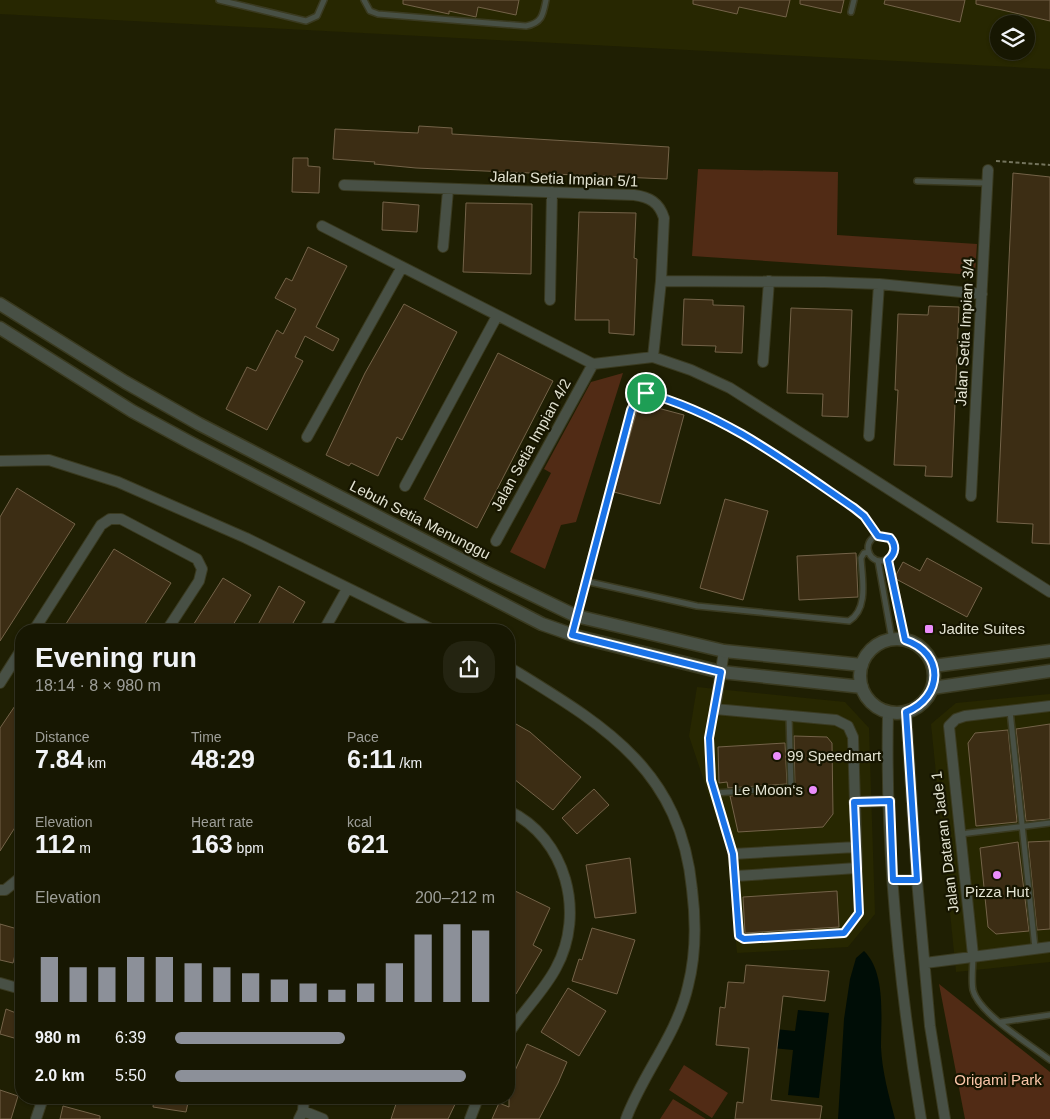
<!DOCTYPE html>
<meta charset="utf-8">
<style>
body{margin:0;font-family:Arial,sans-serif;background:#242411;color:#f1f3f6;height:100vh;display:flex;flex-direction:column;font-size:19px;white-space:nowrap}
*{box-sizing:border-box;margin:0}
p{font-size:16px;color:#9e9f99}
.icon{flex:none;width:28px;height:28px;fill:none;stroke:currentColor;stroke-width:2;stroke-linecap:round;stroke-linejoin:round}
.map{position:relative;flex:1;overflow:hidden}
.panel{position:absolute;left:15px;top:624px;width:500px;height:480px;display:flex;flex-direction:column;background:#171702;border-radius:20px;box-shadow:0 1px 4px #0004,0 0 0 1px #363624}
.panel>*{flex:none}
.controls{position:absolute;left:990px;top:15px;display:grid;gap:10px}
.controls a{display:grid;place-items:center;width:45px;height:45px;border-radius:50%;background:#171702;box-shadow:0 1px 4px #0004,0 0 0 1px #363624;font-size:25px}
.pin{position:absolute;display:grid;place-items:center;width:42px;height:42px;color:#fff;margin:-21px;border:2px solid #fff;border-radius:50%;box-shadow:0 1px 5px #0007}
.round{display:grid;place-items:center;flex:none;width:52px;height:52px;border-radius:20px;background:#242411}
.summary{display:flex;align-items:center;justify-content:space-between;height:85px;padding:0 20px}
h1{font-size:28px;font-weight:700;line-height:38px}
.stats{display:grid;grid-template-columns:repeat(3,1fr);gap:8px;height:85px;padding:5px 20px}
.stats div{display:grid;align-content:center}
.stats b{font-size:25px;font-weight:700}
.stats small{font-size:14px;font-weight:400}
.stats p{font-size:14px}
.chart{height:140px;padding:10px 20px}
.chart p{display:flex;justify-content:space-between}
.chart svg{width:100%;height:90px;margin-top:5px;stroke:#8c9099;stroke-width:6}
ul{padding:0 20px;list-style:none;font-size:16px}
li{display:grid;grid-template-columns:80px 60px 1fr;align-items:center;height:38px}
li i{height:12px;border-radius:6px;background:#8c9099}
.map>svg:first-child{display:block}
</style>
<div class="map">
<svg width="1050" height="1119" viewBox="0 0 1050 1119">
<rect width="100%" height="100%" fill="#1f1f03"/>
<path fill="#272701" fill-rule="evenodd" d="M0 0H1050V69L0 14ZM999 24H1026V51H999Z
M697 687 845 702 869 728 875 914 848 947 737 953 727 850 689 736Z
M1050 694V962L956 972 931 724 956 703Z"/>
<path fill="#512b15" d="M698 169 838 172 837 235 977 244 975 275 692 256Z
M623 373 576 522 561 525 545 569 510 552 551 473 544 469 591 382Z
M939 984 1050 1072V1119H965Z
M684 1065 728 1093 712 1118 669 1090Z
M673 1099 706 1119H660Z"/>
<path fill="#000d06" d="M864 951C886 972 881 1017 881 1047 882 1071 889 1096 895 1119H838L844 1019 850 979 856 958Z
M798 1010 829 1013 819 1098 788 1095 793 1050 753 1046 755 1027 795 1031Z"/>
<path fill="#3c2d14" stroke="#746349" d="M403 0H519L516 15 478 7 476 17 449 11V14L403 4Z
M693 0H790L786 17 739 7 737 14 693 4Z
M800 0H844L841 13 800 4Z
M885 0H965L960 22 884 4Z
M976 0H1050V21L976 4Z
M419 126 452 128V134L669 147 667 179 416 168 374 164 375 162 333 159 335 129 418 133Z
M293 158H308V166L320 167 319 193 292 192Z
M1013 173 1050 177V544L1032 543 1033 524 997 522Z
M383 202 419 205 417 232 382 230Z
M466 203 532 204 531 274 463 272Z
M579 212 636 213 634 258 637 259 634 335 609 333V320H575Z
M308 247 347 266 316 327 339 339 333 351 305 336 295 357 303 361 267 430 226 409 247 367 256 371 277 330 283 334 296 309 275 298 286 278 292 281Z
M684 299 713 300V305L744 306 742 353 715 352 716 346 682 345Z
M404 304 457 332 402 440 397 437 378 476 351 463 349 466 326 455 365 373Z
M929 306 959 307 952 477 925 476 926 466 894 465 898 390H895L898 314 928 315Z
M791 308 852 310 848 417 822 416 823 394 787 393Z
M498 353 553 381 477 528 424 499Z
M639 403 684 415 660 504 614 492Z
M17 488 75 524 0 641V517Z
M725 499 768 511 743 600 700 588Z
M114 549 171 583 141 630H62Z
M856 553 858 597 799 600 797 556Z
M927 558 982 588 967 617 896 579V575L903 562 920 571Z
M223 578 251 595 230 630H190Z
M279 586 305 602 289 630H255Z
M21 697V818L0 851V728Z
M509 720 530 732 581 777 553 810 509 775Z
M1050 724V819L1026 821 1016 729Z
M1008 730 1017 822 976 826 968 743 975 733Z
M794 736 827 737 832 743 833 814 823 827 738 832 730 796 795 790Z
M785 743 787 784 728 788 727 782 719 783 718 747Z
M594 789 609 805 577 834 562 818Z
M1050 841V929L1037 930 1028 842Z
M1018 842 1029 931 996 934 988 927 980 848Z
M630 858 636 913 595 918 586 865Z
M509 888 550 908 533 945 542 950 516 994 509 990Z
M837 891 839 927 745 933 743 897Z
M0 924 21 930 13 963 0 960Z
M592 928 635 940 617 994 572 981 579 959 582 960Z
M746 965 829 971 825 1001 783 996 771 1100 822 1106 820 1119H735L737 1102 743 1103 749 1048 716 1045 720 1007 725 1008 728 982 744 983Z
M568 988 606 1011 579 1056 541 1032Z
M6 1009 21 1015V1040L0 1034Z
M527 1044 567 1062 558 1083 539 1119H492L499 1103 509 1107V1084Z
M0 1090 18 1096 11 1119H0Z
M154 1098H189L186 1112 153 1107Z
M398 1098H458L448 1119H391Z
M63 1106 100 1116V1119H60Z"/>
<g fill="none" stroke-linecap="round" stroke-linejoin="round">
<g stroke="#3a3a20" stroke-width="8">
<path id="service" d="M219 0 306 21 317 16 324 0
M364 0 370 11 378 14 526 26C542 23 543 15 546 0
M851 12 854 0
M917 181 987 183
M868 548a13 13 0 1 1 26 0a13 13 0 1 1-26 0Z
M869 552 864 553 861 558C862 578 869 609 849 621L697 606 585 581 631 410 638 396 646 393C723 415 788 463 854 508L864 517 877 536
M888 560 905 640
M878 561 892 640
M572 634 585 581
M715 709 709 738 711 779 733 854 739 936 744 939 844 933 859 913 857 868
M1010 711 1035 948
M715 793 791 788 789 716
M960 834 1050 823
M973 955C973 966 971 980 973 990 979 1014 1030 1044 1050 1060
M1001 1022 1050 1015"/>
</g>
<g stroke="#3a3a20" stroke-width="12">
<path id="minor" d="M344 185 634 195C649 197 659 202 664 218L661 281 653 357
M322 226 593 364 653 357 691 370 730 388 1050 592
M443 247 448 190
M661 281 824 282 879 284 982 294
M550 300 552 192
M763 362 769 281
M869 436 879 284
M307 437 402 267
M0 461 49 460 118 482 246 538 433 630
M405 486 497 316
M971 496 988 170
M496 541 593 364
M34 630 101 525 110 519H121L197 559 202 569 199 581 167 630
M324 630 347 589
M724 651 715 709 836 720 848 726 853 737 857 868 736 876
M509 667C603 725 680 768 692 889 696 921 696 955 688 986 677 1035 643 1073 626 1119
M0 683 21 650
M906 712 917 880 930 1026 945 1119
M888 713C885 848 899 985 921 1119
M854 802 890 801
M509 811C566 838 586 913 556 968 544 991 523 1011 509 1033
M733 854 856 847
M893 880H917
M0 890H5L21 877
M973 955 949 726 956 719 965 716 1050 706
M925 963 1050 947
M0 983 21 989
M129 1098H130
M303 1111 323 1119
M36 1119 42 1101
M299 1119 303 1111 304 1098
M470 1119 478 1098"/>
</g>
<g stroke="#3a3a20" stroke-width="15">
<path id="tertiary" d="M0 304 125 382 199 424 485 572 576 616 724 651 862 665
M0 328 132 411 191 443 542 624 579 637 721 672 862 687
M860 676a37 37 0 1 1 74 0a37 37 0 1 1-74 0Z
M933 666 1050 651
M932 688 1050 671"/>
</g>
<path stroke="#74745d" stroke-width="2" stroke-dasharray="4 2.5" stroke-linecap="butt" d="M996 161 1050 165"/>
<use href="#service" stroke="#485045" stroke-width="5"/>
<use href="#minor" stroke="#485045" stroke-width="10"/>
<use href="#tertiary" stroke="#485045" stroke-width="12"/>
</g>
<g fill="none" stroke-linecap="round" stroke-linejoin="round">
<g stroke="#fff" stroke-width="10">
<path id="route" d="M646 393C724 414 788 463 854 508L864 516 878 536 890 538C896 545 896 553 888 560L905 640C945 653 943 697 906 712L917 880H893L890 801 854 802 859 913 844 933 744 939 739 936 733 854 711 780 709 738 721 672 572 635 631 410 638 396Z"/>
</g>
<use href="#route" stroke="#1a73e8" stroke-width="6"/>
</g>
<g fill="#eb8dfb" stroke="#161500" stroke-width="2">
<rect x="924" y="624" width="10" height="10" rx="2.5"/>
<circle cx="777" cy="756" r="5"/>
<circle cx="813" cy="790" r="5"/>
<circle cx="997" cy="875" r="5"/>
</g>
<g text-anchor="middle" stroke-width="4.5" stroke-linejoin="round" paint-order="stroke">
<g font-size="15" fill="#e3e3d2" stroke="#161500">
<text transform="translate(564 179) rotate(2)" y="5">Jalan Setia Impian 5/1</text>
<text transform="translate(965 332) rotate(-87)" y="5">Jalan Setia Impian 3/4</text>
<text transform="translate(531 445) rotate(-61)" y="5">Jalan Setia Impian 4/2</text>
<text transform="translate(420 520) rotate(27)" y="5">Lebuh Setia Menunggu</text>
<text transform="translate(945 842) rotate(-97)" y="5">Jalan Dataran Jade 1</text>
</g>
<g font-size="15" fill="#e3e3d2" stroke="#161500" text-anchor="start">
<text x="939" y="634">Jadite Suites</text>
<text x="787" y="761">99 Speedmart</text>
<text x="803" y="795" text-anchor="end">Le Moon‘s</text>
<text x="997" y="897" text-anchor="middle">Pizza Hut</text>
</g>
<g font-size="15" fill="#fbc6a9" stroke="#161500">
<text x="998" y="1085">Origami Park</text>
</g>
</g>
</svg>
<div class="controls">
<a><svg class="icon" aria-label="layers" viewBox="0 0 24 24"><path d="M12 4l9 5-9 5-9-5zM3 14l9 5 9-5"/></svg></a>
</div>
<div class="pin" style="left:646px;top:393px;background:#1e9e55"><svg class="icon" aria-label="arrive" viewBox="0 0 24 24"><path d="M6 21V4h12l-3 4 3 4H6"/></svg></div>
<section class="panel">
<div class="summary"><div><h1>Evening run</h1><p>18:14 · 8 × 980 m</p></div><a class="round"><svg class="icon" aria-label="share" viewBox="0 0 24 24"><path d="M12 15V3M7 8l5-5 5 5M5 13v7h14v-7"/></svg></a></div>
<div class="stats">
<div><p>Distance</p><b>7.84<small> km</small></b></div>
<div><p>Time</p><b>48:29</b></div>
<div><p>Pace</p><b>6:11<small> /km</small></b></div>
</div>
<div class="stats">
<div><p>Elevation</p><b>112<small> m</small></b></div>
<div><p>Heart rate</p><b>163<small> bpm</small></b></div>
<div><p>kcal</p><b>621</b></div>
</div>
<div class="chart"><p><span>Elevation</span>200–212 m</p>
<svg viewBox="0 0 160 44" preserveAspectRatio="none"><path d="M5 44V22M15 44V27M25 44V27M35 44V22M45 44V22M55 44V25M65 44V27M75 44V30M85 44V33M95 44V35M105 44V38M115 44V35M125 44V25M135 44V11M145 44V6M155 44V9"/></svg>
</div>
<ul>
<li><b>980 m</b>6:39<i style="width:53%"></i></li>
<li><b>2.0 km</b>5:50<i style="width:91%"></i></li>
</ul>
</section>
</div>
